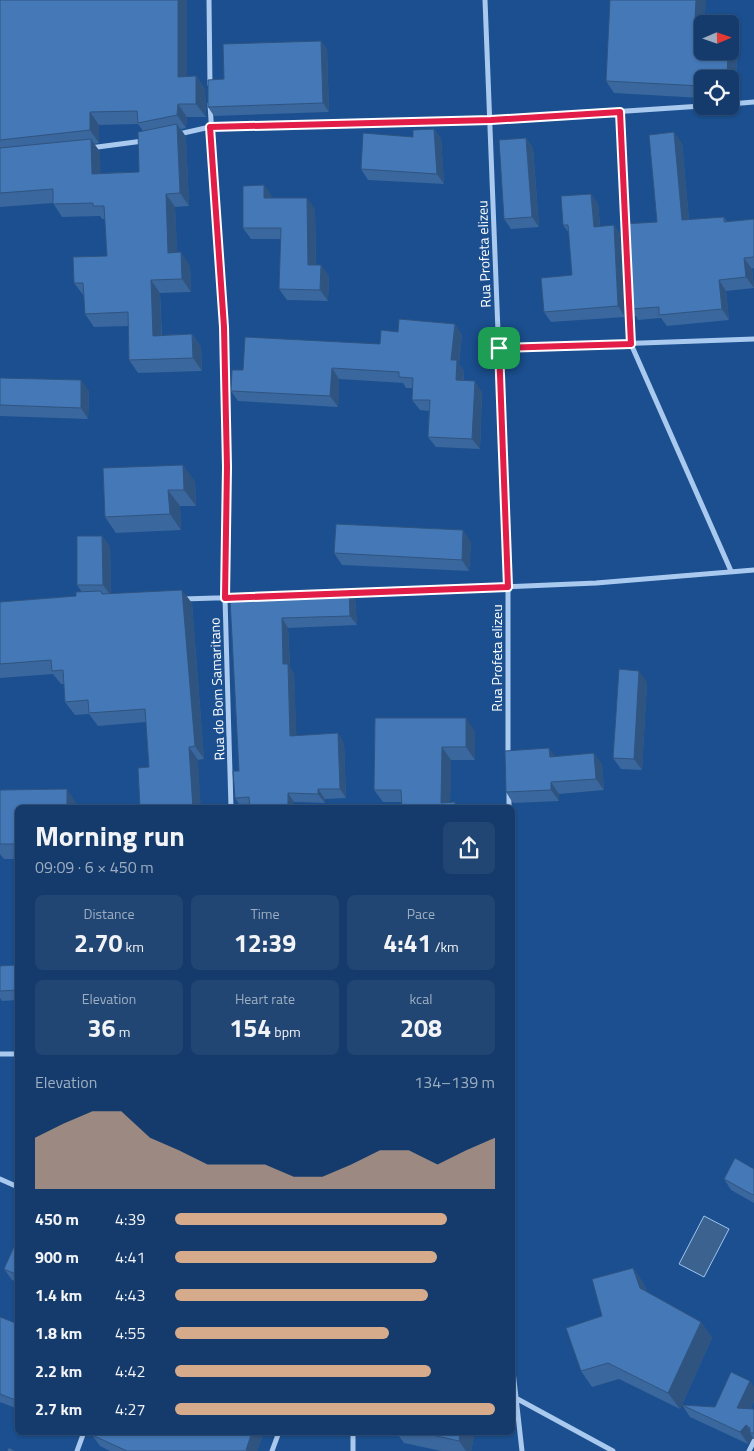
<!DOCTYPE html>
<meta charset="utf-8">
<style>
body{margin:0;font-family:"Titillium Web",sans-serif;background:#214673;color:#f1f3f6;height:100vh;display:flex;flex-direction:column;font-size:19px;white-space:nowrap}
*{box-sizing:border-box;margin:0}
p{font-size:16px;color:#9dadc1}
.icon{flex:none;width:28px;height:28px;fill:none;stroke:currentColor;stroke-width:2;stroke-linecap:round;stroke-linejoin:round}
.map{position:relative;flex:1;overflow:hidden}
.panel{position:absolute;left:15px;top:805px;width:500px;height:630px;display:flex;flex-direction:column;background:#143b6b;border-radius:8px;box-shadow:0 1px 4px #0004,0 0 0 1px #33557e}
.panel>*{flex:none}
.needle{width:32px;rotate:88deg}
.buttons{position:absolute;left:694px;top:15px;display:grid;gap:10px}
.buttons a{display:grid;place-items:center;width:45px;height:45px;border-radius:8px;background:#143b6b;box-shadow:0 1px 4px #0004,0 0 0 1px #33557e;font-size:25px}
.pin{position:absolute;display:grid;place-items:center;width:42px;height:42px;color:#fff;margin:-21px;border-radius:10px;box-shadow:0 2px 8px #0006}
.round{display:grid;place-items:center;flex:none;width:52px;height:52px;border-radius:8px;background:#214673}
.summary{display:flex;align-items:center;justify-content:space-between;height:85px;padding:0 20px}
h1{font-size:28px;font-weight:700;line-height:38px}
.stats{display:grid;grid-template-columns:repeat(3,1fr);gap:8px;height:85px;padding:5px 20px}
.stats div{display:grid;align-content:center;border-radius:8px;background:#214673;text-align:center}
.stats b{font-size:25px;font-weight:700}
.stats small{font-size:14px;font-weight:400}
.stats p{font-size:14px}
.chart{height:140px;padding:10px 20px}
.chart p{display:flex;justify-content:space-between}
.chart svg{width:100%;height:90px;margin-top:5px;fill:#d6ab8b;opacity:.7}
ul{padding:0 20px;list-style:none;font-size:16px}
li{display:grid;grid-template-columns:80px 60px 1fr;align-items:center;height:38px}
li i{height:12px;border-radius:6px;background:#d6ab8b}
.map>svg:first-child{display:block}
</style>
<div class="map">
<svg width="754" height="1451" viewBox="0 0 754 1451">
<rect width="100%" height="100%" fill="#1b4f8f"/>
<path fill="#3c6290" stroke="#9cc4f0" d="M704 1216 729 1229 704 1277 679 1264Z"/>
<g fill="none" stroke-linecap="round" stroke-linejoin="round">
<path stroke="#a9c9ee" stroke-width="5" d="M209 0 210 85
M485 0 508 587V757
M210 104 224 327 227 467 225 598 231 808
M730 104 754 102
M620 113 626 229
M179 134 210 127 491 120 702 106
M90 148 143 141
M629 303 631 344 731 571
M499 348 754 339
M345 594 596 583 754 570
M183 599 277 596
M509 791V808
M0 1054H18
M512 1062 513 1371 522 1451
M0 1179 18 1187
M512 1396 613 1451
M353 1432V1451
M77 1451 84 1432
M272 1451 279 1432
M749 1451 754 1441"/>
</g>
<path fill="#3a679d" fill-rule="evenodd" d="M0 0H187V76H196L205 89 206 117H187L186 128 181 129 186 137 189 206 175 207 177 253 190 266 191 292 160 293 162 335 192 334 201 347 202 371 138 373 129 360V326L94 327 85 314 84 296 74 283 107 256 105 219H102L100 216 62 217 53 203 0 207ZM138 124 143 131 139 172 100 173V152L94 144 99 143V125Z
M705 19 738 33 735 99H730V79H702V98L614 93 606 81Z
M321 41 327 50 329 112 214 116 208 107 224 79Z
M434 129 441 139 444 184 368 180 361 169 413 137Z
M526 138 533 148 539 227 511 229 504 219Z
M682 143 689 220 724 217 727 222 754 219V268L752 269 754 288 726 291 729 320 667 326 661 318 638 320 636 316H634L626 305 657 222Z
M264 185 272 197V198L315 209 316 265 329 276 328 301 287 300 279 289 281 239H251L243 228Z
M591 194 598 204 600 226 621 235 625 317 551 322 544 312 572 275 569 233 563 225Z
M455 324 462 335 459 364 464 371V380L482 392 480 449 436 447 428 437 429 411 420 410 412 400 413 388H406L403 383 339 379 338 407 238 401 231 391 243 370 380 344 398 332Z
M0 378 89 391 88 419 0 416Z
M103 468 195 481 196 506H180L181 530 116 533 105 517Z
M102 536 110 547 111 594 192 603 204 759 149 767 146 722 98 726 89 714 75 715 65 702 64 684H61L53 674 0 678V602L76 596 82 592 77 585Z
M471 542 469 571 342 565 334 553Z
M271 597 355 598 357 625 288 628 290 667 294 674 296 735 344 743 346 798 325 799V803L294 802 241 807 235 798 239 771Z
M647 682 642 770 621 769 613 758Z
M375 718 475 731V760H451L450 802H455L459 808H402V802H383L374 790Z
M555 756 602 764 604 790 559 794V801L513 803 506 792Z
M0 790 77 804V806L18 808V859H4L0 854Z
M18 965V1000L2 1001 0 998V966Z
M754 1169V1203L731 1190 724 1179Z
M18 1238V1282L12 1280 4 1269Z
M633 1268 644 1284 647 1292 701 1322 712 1338 680 1409 619 1379 592 1387 581 1371 602 1316Z
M0 1317 18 1324V1409L0 1402Z
M754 1387V1401L750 1409H754V1439L753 1438 748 1444 690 1417 682 1405 715 1407Z
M93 1432H264L257 1451H110L100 1446 92 1435Z
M396 1432H475L471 1451H441L404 1443Z"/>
<path fill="#305480" d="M178 0H187V90L178 77Z
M696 0H706L704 24 695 19Z
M729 21 738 33 735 99 730 92V79H727L728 51H730Z
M321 41 327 50 329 112 323 103Z
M196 76 205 89 206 117 196 104Z
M178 104 187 117 186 128 177 115Z
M90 112 99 125V143L90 130Z
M177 124 186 137 189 206 180 193Z
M434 129 441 139 444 184 437 174Z
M674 132 682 143 690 231 682 220Z
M526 138 533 148 539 227 532 217Z
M91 139 100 152 101 187 92 174Z
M264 185 272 197V210L264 198Z
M166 194 175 207 178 266 168 253Z
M591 194 598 204 601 237 594 227Z
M307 198 315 209 316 276 308 265Z
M614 225 621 235 625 317 618 306Z
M181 252 190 266 191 292 182 279Z
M744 258 752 269 754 288 746 277Z
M321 265 329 276 328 301 320 290Z
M151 280 160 293 162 349 153 336Z
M719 280 726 291 729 320 722 309Z
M455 324 462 335 459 364 464 371 463 391 456 380 451 360Z
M192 334 201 347 202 371 193 358Z
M332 368 339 379 338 407 330 396Z
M81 380 89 391 88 419 81 408Z
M475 381 482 392 480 449 472 439Z
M183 465 195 481 196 506 184 490Z
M168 490 180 506 181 530 170 514Z
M463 530 471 542 469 571 462 560Z
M102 536 110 547 111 596 103 585Z
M349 589 355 598 357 625 350 616Z
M182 590 192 603 204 759 195 746Z
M282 618 288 628 290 667 294 674 297 745 290 736 283 664Z
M639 671 647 682 642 770 634 759Z
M466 718 475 731V760L466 747Z
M338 733 344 743 346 798 340 789Z
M189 747 198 760 201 808H193Z
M442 747 451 760 450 808 441 803Z
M549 748 557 759 550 757Z
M594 753 602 764 604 790 596 779Z
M551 782 559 794V801L551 790Z
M67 789 77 804V808L67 807Z
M318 789 325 799V803L318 794Z
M288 793 294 802V808H288Z
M455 802 459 808H455Z
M633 1268 644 1284 651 1304 640 1288Z
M701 1322 712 1338 680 1409 668 1393Z
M750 1381 754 1387V1401L745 1420 737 1408Z
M746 1425 752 1433H750L753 1438 748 1444 740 1432Z
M252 1432H264L257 1451H247L246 1450Z
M460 1432H475L471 1451H466L459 1441Z"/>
<path fill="#4478b7" stroke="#305480" d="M0 0H178V77L196 76V104H178L177 115 138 123 137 111 90 112V130L0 140Z
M610 0H696L695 19 729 21V24H702V51H728L727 79H702V86L606 81Z
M321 41 323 103 208 107V80L224 79 223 44Z
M177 124 180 193 166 194 168 253 181 252 182 279 151 280 153 336 192 334 193 358 129 360 128 312 85 314 83 283H74L73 257 107 256 104 206H93V203L53 204V189L0 193V148L91 139 92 174 139 172 138 132Z
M434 129 437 174 361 169 363 133 413 137V130Z
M674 132 682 220 724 217V222L754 219V257L744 258 746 277 719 280 722 309 659 315V307L631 309 630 305H626L623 224 657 222 649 135Z
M526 138 532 217 504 219 499 140Z
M264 185V198H307L308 265H321L320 290 279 289 281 228H243V186Z
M591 194 594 227 614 225 618 306 544 312 541 278 572 275 568 225H563L561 196Z
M399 319 455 324 451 360H457L456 380 475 381 472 439 428 437 430 400H412L413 378 399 377V372L332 368 330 396 231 391 232 370H243L245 337 380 344 381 330 398 332Z
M0 378 81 380V408L0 405Z
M183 465 184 490H168L170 514 105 517 103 468Z
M336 524 463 530 462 560 334 553Z
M77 536H102L103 585H77Z
M349 589 350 616 282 618 283 664H288L290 736 338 733 340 789H318V794L288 793V808H250L249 797 235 798 233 771H239L230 599 271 597V591Z
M182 590 195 746 189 747 193 808H140L138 768 149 767 145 709 89 713 88 700 65 702 63 670 52 671 51 660 0 664V602L76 596V592L101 591 102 594Z
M619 669 639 671 634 759 613 758Z
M375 718H466V747H442L441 803 455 802V808H402L401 790H374Z
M549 748 550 757 594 753 596 779 551 782V790L506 792 505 751Z
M67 789V807L97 806V808H18V844H0V790Z
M18 965V990L0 991V966Z
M735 1158 754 1169V1194L753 1195 724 1179Z
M18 1238V1275L4 1269Z
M633 1268 640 1288 701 1322 668 1393 608 1363 581 1371 566 1328 602 1316 592 1279Z
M0 1317 18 1324V1401L0 1394Z
M731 1372 750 1381 737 1408 754 1409V1433H750V1428L746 1425 740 1432 682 1405 715 1407Z
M93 1432H252L246 1450 249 1451H127L92 1435Z
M419 1432H460L459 1441Z
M9 1448 15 1451H7Z"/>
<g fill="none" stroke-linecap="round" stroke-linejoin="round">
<g stroke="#fff" stroke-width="10">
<path id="route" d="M620 112 631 344 499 348 508 587 225 598 227 467 224 327 210 127 491 120Z"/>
</g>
<use href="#route" stroke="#e11d48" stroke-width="6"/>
</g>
<g text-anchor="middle" stroke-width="5" stroke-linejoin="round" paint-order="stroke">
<g font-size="14" fill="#fff" stroke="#1b4f8f">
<text transform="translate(484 254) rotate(-92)" y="5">Rua Profeta elizeu</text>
<text transform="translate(497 658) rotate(-90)" y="5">Rua Profeta elizeu</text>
<text transform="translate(217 689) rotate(-92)" y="5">Rua do Bom Samaritano</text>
</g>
</g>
</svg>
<div class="buttons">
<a><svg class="needle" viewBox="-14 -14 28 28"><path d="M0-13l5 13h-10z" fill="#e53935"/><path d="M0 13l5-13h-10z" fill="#9dadc1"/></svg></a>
<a><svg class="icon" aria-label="locate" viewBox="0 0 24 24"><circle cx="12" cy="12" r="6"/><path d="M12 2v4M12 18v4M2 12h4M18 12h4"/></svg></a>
</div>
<div class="pin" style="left:499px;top:348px;background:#1e9e55"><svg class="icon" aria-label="arrive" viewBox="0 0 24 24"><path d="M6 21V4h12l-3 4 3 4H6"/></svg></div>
<section class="panel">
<div class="summary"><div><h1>Morning run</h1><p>09:09 · 6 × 450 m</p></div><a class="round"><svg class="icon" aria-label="share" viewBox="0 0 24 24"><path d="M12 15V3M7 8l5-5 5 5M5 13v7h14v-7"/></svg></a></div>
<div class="stats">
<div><p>Distance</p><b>2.70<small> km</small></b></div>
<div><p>Time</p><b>12:39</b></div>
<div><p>Pace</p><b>4:41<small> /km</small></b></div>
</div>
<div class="stats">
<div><p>Elevation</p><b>36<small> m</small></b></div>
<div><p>Heart rate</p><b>154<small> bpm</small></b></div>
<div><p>kcal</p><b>208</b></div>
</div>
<div class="chart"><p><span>Elevation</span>134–139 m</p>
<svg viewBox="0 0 160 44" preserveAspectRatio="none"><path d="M0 44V19L10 12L20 6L30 6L40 19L50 25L60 32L70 32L80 32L90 38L100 38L110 32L120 25L130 25L140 32L150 25L160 19V44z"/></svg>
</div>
<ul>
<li><b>450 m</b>4:39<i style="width:85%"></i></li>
<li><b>900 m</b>4:41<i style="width:82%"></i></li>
<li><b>1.4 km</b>4:43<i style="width:79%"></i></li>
<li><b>1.8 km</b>4:55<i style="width:67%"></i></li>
<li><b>2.2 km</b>4:42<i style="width:80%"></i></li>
<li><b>2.7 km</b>4:27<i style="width:100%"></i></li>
</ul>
</section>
</div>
